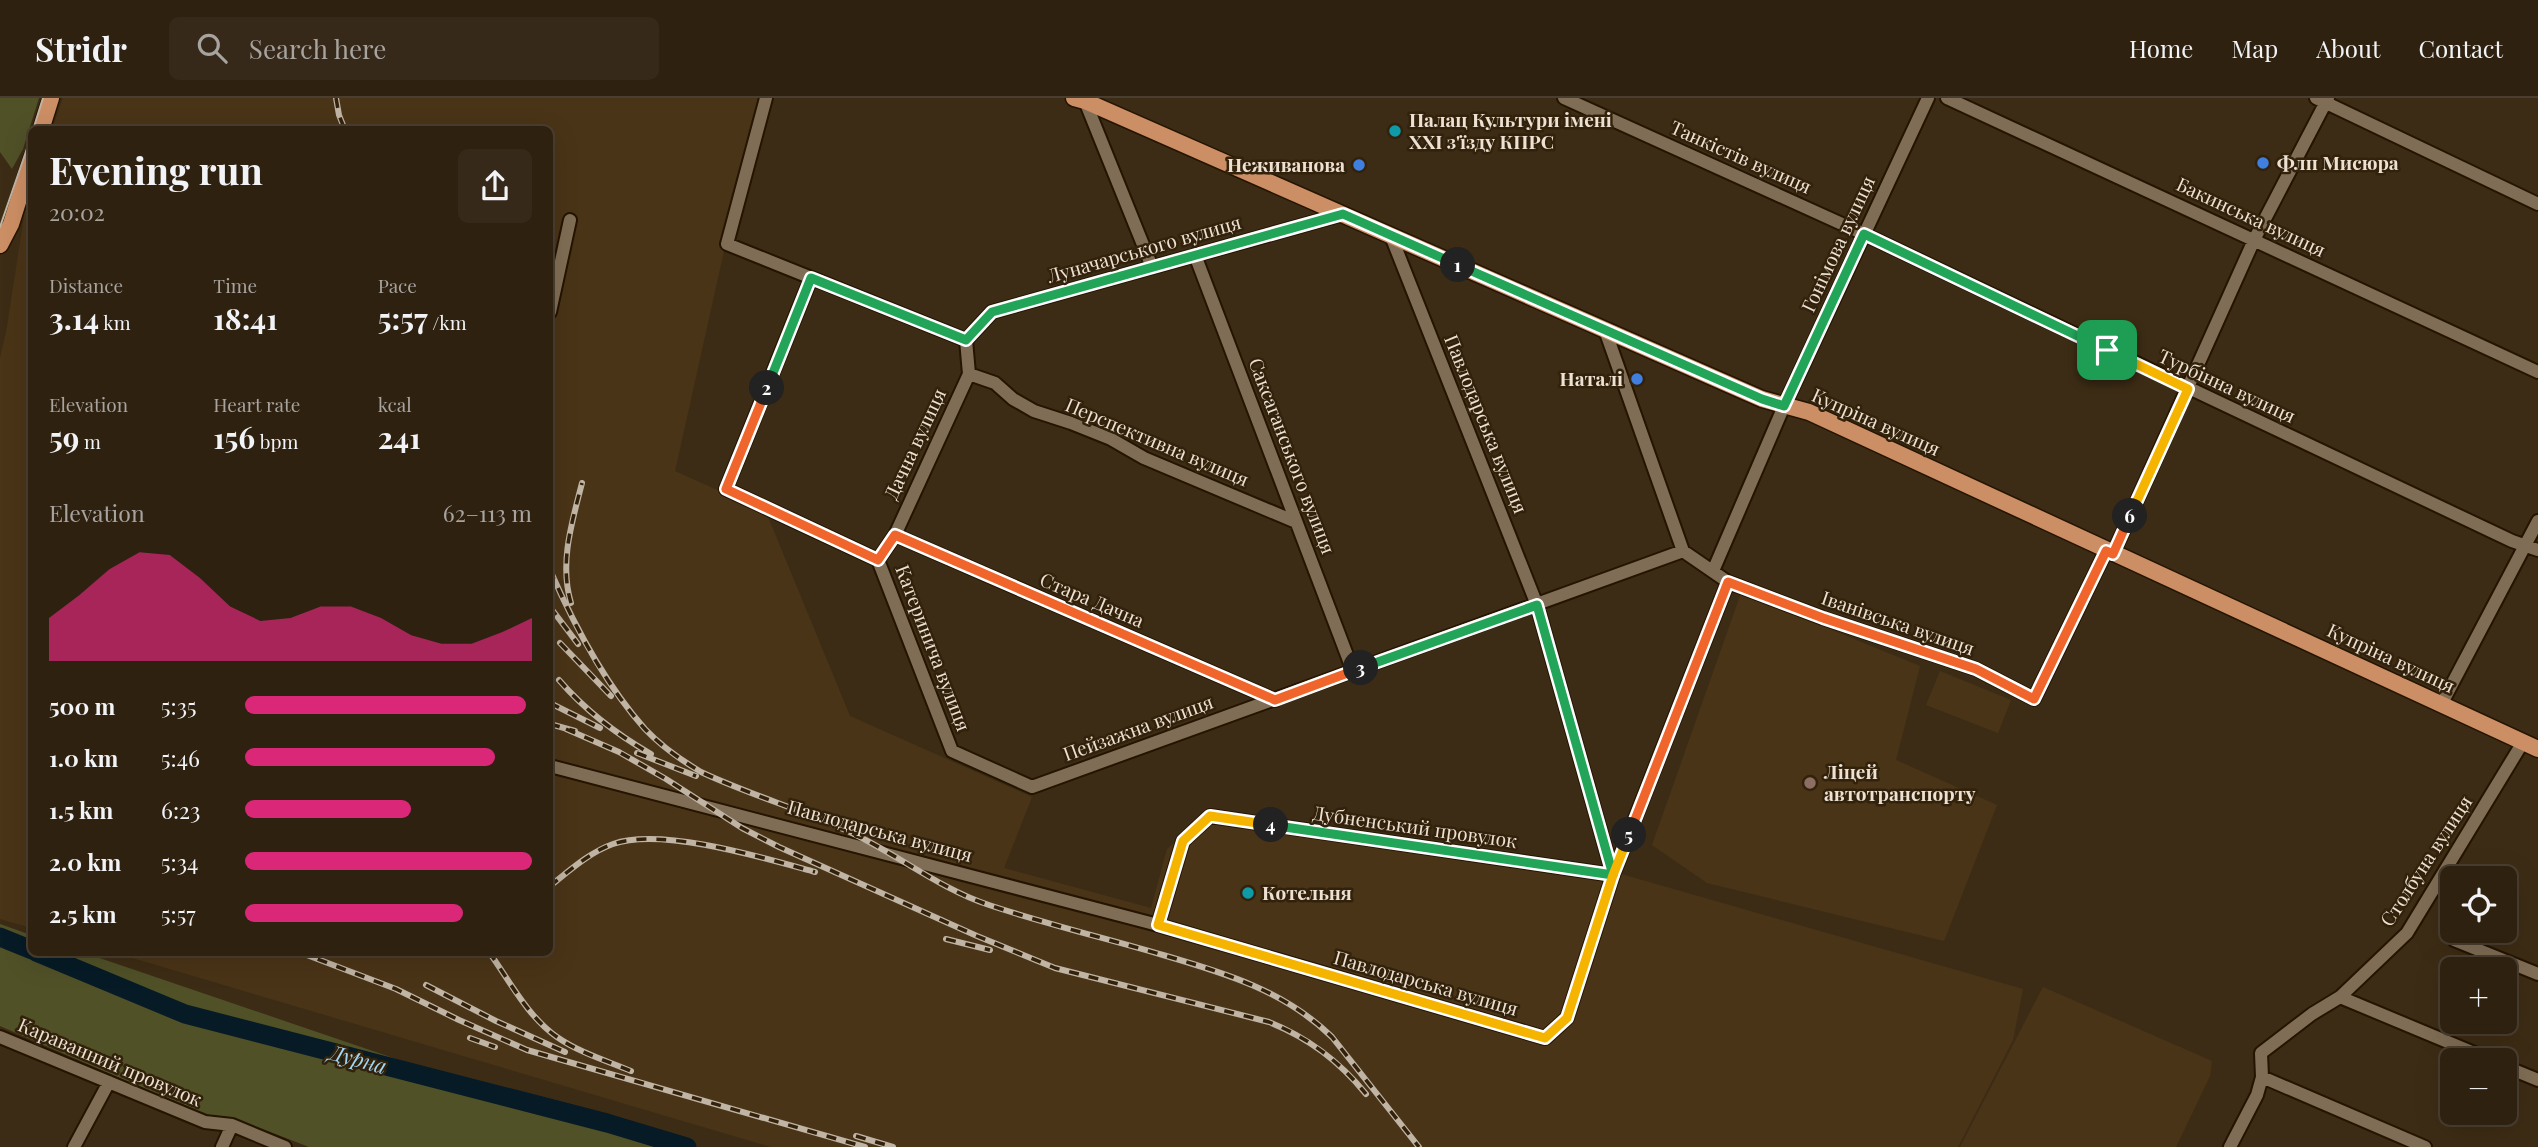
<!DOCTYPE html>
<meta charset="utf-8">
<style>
body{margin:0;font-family:"Playfair Display",serif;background:#362919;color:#f1f3f6;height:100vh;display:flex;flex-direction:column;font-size:26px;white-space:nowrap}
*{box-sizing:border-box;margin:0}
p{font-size:23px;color:#a7a39f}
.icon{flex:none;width:38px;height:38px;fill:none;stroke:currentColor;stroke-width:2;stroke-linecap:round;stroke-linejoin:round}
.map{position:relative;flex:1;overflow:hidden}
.panel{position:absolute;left:28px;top:28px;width:525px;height:830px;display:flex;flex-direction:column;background:#2e2110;border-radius:10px;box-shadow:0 7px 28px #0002,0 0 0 2px #493e30}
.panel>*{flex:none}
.buttons{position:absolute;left:2440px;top:768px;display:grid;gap:14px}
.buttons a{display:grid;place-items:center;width:77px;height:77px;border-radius:10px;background:#2e2110;box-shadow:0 7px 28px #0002,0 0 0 2px #493e30;font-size:35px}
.pin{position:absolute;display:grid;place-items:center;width:60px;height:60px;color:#fff;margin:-30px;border-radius:14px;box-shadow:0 4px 10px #0006}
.km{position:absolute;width:35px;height:35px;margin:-18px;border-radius:50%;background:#222;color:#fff;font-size:19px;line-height:35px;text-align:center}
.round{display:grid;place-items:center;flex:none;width:74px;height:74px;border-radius:10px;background:#362919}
.summary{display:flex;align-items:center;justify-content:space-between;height:119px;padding:0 21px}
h1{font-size:38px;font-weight:700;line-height:52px}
.metrics{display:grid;grid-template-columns:repeat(3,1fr);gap:10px;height:119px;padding:7px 21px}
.metrics div{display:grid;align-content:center}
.metrics b{font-size:30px;font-weight:700}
.metrics small{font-size:19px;font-weight:400}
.metrics p{font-size:19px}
.chart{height:196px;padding:14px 21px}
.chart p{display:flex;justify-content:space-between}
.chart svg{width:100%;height:126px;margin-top:7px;fill:#db2777;opacity:.7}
ul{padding:0 21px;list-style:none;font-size:23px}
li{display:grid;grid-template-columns:112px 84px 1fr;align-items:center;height:52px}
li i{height:18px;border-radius:9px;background:#db2777}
header{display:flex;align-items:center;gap:42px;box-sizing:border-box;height:98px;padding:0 35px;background:#2e2110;border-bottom:2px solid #493e30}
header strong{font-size:33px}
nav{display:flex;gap:38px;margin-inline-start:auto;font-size:24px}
.search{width:490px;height:63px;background:#362919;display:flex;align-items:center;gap:18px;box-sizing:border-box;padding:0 24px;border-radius:10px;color:#a7a39f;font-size:26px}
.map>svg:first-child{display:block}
</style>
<header>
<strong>Stridr</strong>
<div class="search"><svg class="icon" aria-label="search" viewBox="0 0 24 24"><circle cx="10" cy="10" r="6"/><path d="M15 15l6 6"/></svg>Search here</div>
<nav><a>Home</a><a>Map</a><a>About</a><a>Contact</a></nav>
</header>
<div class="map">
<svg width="2538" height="1049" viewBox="0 0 2538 1049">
<rect width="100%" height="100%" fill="#3d2c15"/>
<path fill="#4a3417" d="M63 0H758L675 373 766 414 850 618 1032 699 1004 770 1151 810 1167 751 1207 715 1607 772 2023 891 2013 942 1958 1049H771L112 854H550V32H52Z
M31 93 32 830H31L0 821V260L7 229 25 111Z
M1741 495 1920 568 1896 662 1997 707 1944 843 1707 785 1652 747Z
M1940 573 2011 602 1998 635 1926 607Z
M2043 889 2212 963 2210 978 2176 1049H1960Z"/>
<path fill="#505127" d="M0 0H39L23 51 12 71 0 54Z
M0 826 31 837 32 854H82L655 1049H309L247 1025 205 1017 0 928Z"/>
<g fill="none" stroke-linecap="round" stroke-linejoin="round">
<path stroke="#061b26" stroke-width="19" d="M0 839 32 852
M36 854 185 916 607 1025 687 1049"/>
<g stroke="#241400" stroke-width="16">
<path id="minor" d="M766 0 727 146 966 242
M1564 0 1864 136 2512 443 2538 452
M1947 0 2538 274
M2316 0 2538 106
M1085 3 1152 169
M1195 157 1353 573
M811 180 726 391 878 462
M550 214 570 122
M1605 232 1683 453
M966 242 992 214 1343 116
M969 276 995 285 1013 301 1034 313 1071 325 1111 341 1144 360 1296 424
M895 437 1275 602
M2113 456 2254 142 2328 0
M878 462 952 653 1032 689 1683 453 1728 484 1823 520 1976 571 2034 601 2106 453
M878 462 895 437 969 276 966 242
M1713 473 1784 308 1928 0
M2441 607 2538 423
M550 668 1158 827 1545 940 1567 920 1613 777 1537 507 1391 138
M1158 827 1183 743 1210 718 1613 777 1728 484
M2454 842 2538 876
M2340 899 2491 962
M0 939 205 1024 232 1027 285 1049
M2504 968 2538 982
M2262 979 2425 1049
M74 1049 109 984
M222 1049 232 1027
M2230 1049 2257 997 2262 979 2261 955 2312 916 2340 899 2407 835 2523 644"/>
</g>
<g stroke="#241400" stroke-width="19">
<path id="major" d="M1074 0 1085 3 1762 301 1809 314 2538 651
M41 32 51 0
M0 147 11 126 32 60"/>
</g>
<use href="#minor" stroke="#806d55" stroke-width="12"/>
<use href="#major" stroke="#cc8e64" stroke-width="16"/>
<path stroke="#c0b4a4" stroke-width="2" d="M33 32 43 0
M0 129 32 36"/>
<g stroke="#c0b4a4" stroke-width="6">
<path id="rail" d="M336 0 339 17 345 32
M550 472C574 527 604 585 645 631 661 648 681 662 701 674 752 698 807 713 858 738 902 760 943 792 989 807 1046 826 1105 840 1163 857 1225 875 1285 893 1332 939L1419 1049
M571 505C559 465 572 424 582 385
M550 509 578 546
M560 545 611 598
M559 582C585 612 616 636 651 656
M550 605 600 630
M550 626 575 633
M566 631 619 654 666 681 742 730 779 749 977 838 1055 870 1269 924C1309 940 1339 963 1366 996
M637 655 696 678
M550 788C569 773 590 754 613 746 662 729 764 760 815 774
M946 841 990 852
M299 854 396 891 459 922 527 952 865 1049
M489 854C509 882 528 919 557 939 578 954 607 963 631 973
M426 887 496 923 565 954
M470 940 495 949
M856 1038 893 1049"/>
</g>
<use href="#rail" stroke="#33220b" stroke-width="3.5" stroke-dasharray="10" stroke-linecap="butt"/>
</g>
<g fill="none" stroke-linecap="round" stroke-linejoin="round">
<g stroke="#fff" stroke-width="14">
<path id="split-1" d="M1458 167 1762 301 1784 308 1864 136 2107 252"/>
</g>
<g stroke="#fff" stroke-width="14">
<path id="split-2" d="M767 290 811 180 966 242 992 214 1343 116 1458 167"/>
</g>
<g stroke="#fff" stroke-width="14">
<path id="split-3" d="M767 290 726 391 878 462 895 437 1275 602 1361 570"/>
</g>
<g stroke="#fff" stroke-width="14">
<path id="split-4" d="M1271 727 1613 777 1537 507 1361 570"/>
</g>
<g stroke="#fff" stroke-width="14">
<path id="split-5" d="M1271 727 1210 718 1183 743 1158 827 1545 940 1567 920 1613 777 1629 737"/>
</g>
<g stroke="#fff" stroke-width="14">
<path id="split-6" d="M1629 737 1728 484 1823 520 1976 571 2034 601 2106 453 2113 456 2130 418"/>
</g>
<g stroke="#fff" stroke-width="14">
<path id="split-7" d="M2107 252 2188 291 2130 418"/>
</g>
<use href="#split-1" stroke="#22a559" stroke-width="9"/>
<use href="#split-2" stroke="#22a559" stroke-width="9"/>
<use href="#split-3" stroke="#f0652b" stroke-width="9"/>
<use href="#split-4" stroke="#22a559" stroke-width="9"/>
<use href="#split-5" stroke="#f5b400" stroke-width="9"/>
<use href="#split-6" stroke="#f0652b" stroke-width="9"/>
<use href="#split-7" stroke="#f5b400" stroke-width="9"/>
</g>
<g fill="#0f9aa8" stroke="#33220b" stroke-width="2.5">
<circle cx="1395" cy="33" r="7"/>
<circle cx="1248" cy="795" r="7"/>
</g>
<g fill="#3f7fe0" stroke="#33220b" stroke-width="2.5">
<circle cx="2263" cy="65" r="7"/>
<circle cx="1359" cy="67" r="7"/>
<circle cx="1637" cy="281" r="7"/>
</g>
<circle fill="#8d6e63" stroke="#33220b" stroke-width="2.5" cx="1810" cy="685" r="7"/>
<g text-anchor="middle" stroke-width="5" stroke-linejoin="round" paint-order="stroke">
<g font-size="19" font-weight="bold" fill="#ece1d3" stroke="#33220b" text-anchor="start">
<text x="1409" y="29">Палац Культури імені<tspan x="1409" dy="22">XXI з'їзду КПРС</tspan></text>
<text x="2277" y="72">Флп Мисюра</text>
<text x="1345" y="74" text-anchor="end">Неживанова</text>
<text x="1623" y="288" text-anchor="end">Наталі</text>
<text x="1824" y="681">Ліцей<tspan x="1824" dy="22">автотранспорту</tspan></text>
<text x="1262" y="802">Котельня</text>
</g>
<g font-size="19" fill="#ece1d3" stroke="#33220b">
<text transform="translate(1741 59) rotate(24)" y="7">Танкістів вулиця</text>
<text transform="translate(2251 119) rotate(25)" y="7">Бакинська вулиця</text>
<text transform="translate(1838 146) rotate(-65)" y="7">Гонімова вулиця</text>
<text transform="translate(1144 151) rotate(-16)" y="7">Луначарського вулиця</text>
<text transform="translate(2227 288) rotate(25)" y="7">Турбінна вулиця</text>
<text transform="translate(1876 324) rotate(24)" y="7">Купріна вулиця</text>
<text transform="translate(1486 326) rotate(68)" y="7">Павлодарська вулиця</text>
<text transform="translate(1157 344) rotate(23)" y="7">Перспективна вулиця</text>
<text transform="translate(915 346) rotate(-65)" y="7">Дачна вулиця</text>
<text transform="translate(1292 358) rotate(69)" y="7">Саксаганського вулиця</text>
<text transform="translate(1092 502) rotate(23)" y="7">Стара Дачна</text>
<text transform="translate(1898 525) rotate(19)" y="7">Іванівська вулиця</text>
<text transform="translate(933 550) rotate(69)" y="7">Катеринича вулиця</text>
<text transform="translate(2391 560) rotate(25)" y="7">Купріна вулиця</text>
<text transform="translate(1138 630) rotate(-20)" y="7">Пейзажна вулиця</text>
<text transform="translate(1415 729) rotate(8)" y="7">Дубненський провулок</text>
<text transform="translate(880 733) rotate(15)" y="7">Павлодарська вулиця</text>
<text transform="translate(2426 763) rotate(-57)" y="7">Столбуна вулиця</text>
<text transform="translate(1426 885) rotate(16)" y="7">Павлодарська вулиця</text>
<text transform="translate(110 964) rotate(23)" y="7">Караванний провулок</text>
</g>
<g font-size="21" font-style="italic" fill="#a1d7f6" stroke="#33220b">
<text transform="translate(358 962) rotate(15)" y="7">Дурна</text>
</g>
</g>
</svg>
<div class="buttons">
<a><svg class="icon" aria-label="locate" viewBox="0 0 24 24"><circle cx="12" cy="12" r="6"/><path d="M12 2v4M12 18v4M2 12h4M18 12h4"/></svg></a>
<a>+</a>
<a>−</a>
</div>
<div class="pin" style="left:2107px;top:252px;background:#1e9e55"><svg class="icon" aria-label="arrive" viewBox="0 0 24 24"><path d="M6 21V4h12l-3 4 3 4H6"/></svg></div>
<b class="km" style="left:1458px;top:167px">1</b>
<b class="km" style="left:767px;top:290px">2</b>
<b class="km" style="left:1361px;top:570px">3</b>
<b class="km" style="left:1271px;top:727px">4</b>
<b class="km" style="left:1629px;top:737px">5</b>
<b class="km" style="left:2130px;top:418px">6</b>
<section class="panel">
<div class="summary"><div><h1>Evening run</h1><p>20:02</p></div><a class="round"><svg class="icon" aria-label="share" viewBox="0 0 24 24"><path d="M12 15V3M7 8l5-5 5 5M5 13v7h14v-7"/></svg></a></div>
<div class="metrics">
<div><p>Distance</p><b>3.14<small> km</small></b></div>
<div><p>Time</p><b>18:41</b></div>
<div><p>Pace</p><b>5:57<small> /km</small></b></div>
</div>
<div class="metrics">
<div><p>Elevation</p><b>59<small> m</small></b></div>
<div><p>Heart rate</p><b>156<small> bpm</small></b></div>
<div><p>kcal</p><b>241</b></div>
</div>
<div class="chart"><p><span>Elevation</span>62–113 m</p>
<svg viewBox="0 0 160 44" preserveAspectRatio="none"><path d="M0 44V29L10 21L20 12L30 6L40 7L50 15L60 25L70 30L80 29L90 25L100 25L110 29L120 35L130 38L140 38L150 34L160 29V44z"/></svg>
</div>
<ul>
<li><b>500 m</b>5:35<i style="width:98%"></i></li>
<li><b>1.0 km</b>5:46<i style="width:87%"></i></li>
<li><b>1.5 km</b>6:23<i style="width:58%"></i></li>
<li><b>2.0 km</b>5:34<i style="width:100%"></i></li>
<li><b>2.5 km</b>5:57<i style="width:76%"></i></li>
</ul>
</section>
</div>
